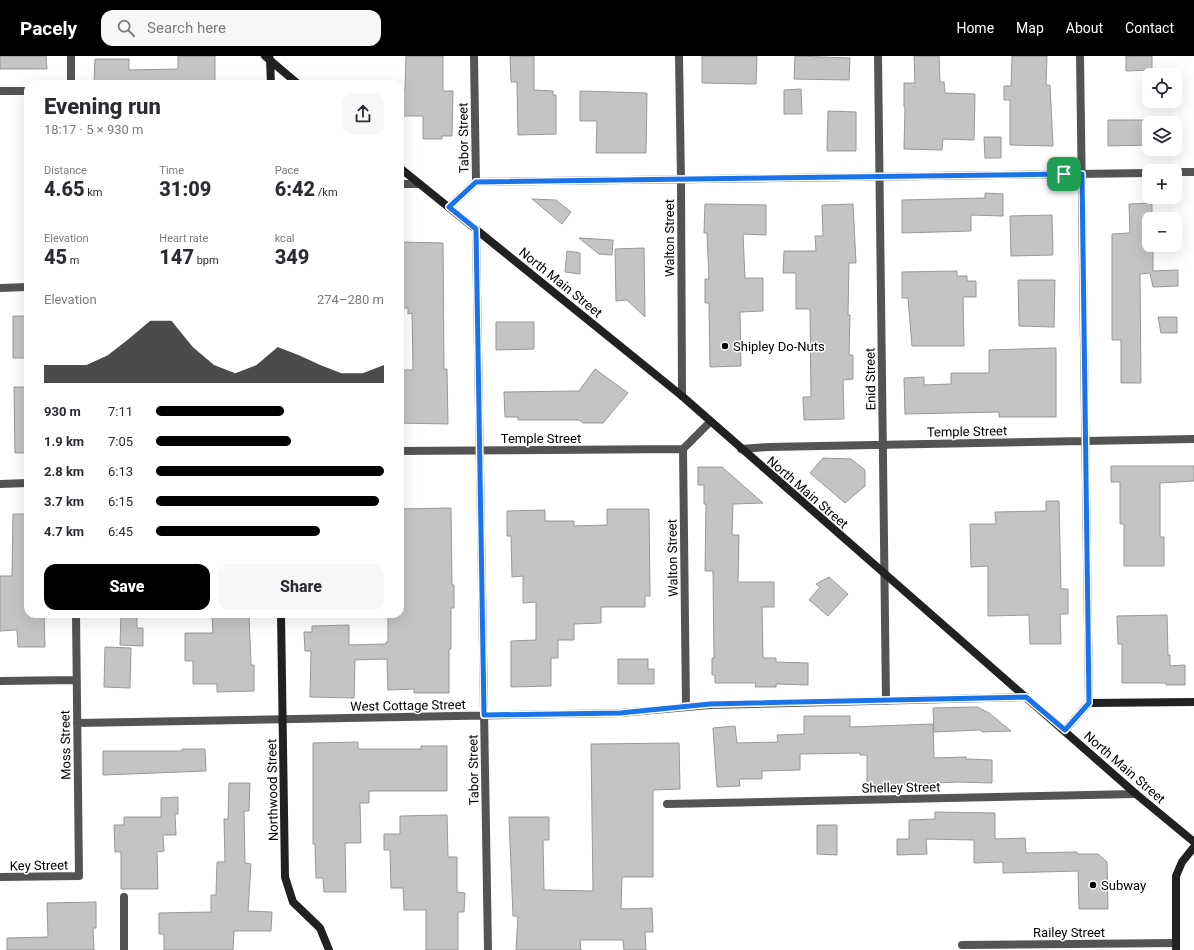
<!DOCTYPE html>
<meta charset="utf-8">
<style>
body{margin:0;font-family:Roboto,sans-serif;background:#f7f7f7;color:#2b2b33;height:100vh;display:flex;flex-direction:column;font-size:15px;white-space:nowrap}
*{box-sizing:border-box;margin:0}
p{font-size:13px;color:#7c7c81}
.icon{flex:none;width:22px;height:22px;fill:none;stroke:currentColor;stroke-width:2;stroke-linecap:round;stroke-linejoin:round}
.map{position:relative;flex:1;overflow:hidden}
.drawer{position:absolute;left:24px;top:24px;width:380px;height:538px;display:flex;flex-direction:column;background:#fff;border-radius:12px;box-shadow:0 4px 16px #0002}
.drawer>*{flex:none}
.buttons{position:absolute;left:1142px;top:12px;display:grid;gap:8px}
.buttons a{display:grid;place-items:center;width:40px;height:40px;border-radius:8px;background:#fff;box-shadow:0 4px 16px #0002;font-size:20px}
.pin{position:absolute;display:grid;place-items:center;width:34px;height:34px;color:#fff;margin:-17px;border-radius:8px;box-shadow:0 2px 6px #0006}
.round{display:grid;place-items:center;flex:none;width:42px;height:42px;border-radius:12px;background:#f7f7f7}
.headline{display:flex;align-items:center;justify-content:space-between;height:68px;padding:0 20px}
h1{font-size:22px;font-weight:800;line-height:30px}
.metrics{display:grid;grid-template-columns:repeat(3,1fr);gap:6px;height:68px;padding:4px 20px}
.metrics div{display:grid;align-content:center}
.metrics b{font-size:20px;font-weight:800}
.metrics small{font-size:11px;font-weight:400}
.metrics p{font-size:11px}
.chart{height:112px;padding:8px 20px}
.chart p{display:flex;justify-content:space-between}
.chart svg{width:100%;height:72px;margin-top:4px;fill:#000;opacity:.7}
.button{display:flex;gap:8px;margin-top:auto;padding:8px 20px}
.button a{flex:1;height:46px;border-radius:12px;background:#000;color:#fff;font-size:16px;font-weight:800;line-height:46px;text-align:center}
.button a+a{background:#f7f7f7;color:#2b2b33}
ul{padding:0 20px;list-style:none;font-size:13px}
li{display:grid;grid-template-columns:64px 48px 1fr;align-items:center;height:30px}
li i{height:10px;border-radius:5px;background:#000}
header{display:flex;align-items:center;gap:24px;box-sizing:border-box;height:56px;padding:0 20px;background:#000;color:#fff}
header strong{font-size:19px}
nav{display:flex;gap:22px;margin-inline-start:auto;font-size:14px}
.search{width:280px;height:36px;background:#f7f7f7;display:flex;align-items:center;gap:10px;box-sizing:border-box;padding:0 14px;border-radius:12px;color:#7c7c81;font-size:15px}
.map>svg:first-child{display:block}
</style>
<header>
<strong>Pacely</strong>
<div class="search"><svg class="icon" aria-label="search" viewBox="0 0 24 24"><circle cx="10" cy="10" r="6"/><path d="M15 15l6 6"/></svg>Search here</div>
<nav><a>Home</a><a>Map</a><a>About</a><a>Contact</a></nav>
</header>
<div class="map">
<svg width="1194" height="894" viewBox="0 0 1194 894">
<rect width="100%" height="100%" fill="#fff"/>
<path fill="#c4c4c4" stroke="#989898" d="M0 0H46L47 13H0Z
M178 0H215V28L94 27 95 3H129V14L178 13Z
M406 0H443V35H453L452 80H442V83H423V60H400V34H405Z
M510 0H534V34L553 35V39H556V78L518 79 517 26H511Z
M702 0H757L756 28 702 27Z
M795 0 850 2 849 24 794 23Z
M914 0H939L940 26H944L945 37 975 38 974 84 943 83 942 94 904 93 905 51H904V27H915Z
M1012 0H1047L1046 29H1050L1053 90 1010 89V44H1004V30H1011Z
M1126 0H1152V14L1126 15Z
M801 33 802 58H784V34Z
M580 35 647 37 646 97H596L597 65H580Z
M828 55 856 56V95H827Z
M1108 64H1149V89L1108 90Z
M984 81H1001V102H985Z
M985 137 1003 138V160L971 159V175L902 177V144L985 142Z
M532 143 556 144 571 156 562 168Z
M1152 147V163H1149V189H1153V215L1178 214V230L1153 231 1150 217 1140 218 1141 327H1121V284H1112V178L1130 177 1129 148Z
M705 148 766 149V179L743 178 745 222H763V255L740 256 741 310 710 311 709 247H705V223H709L707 177H704Z
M853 148 856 207H849L848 259H850L849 299H853V323L843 324 844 363 804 364 803 341H811L810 253H796V217H783L784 195H816L815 180H823L822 149Z
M1052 159 1053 199 1011 200 1010 160Z
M579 182 613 184 612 199 599 198Z
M400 186 443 187 444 313H447L448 368 400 367V314H413L412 257 408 258V252H400Z
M644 192 645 261 627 244 616 245 615 193Z
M567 195 580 197V218L565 216Z
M957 215V220H967V225H976V241H963L964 290H912L908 242H902V216Z
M1018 224H1055L1054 271 1019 270Z
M13 260H28V302H13Z
M1158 261H1177V277H1161Z
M496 266H534V293L496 294Z
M1056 292V361H999V356L905 358 904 322 924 321V329L951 328V317H989V294Z
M595 313 628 337 603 367H583L579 364H518V361H505L504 336 579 335Z
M14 331H28V397H15Z
M823 402 851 403 865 414V430L845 447 810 417Z
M1111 410H1194V425L1160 427V481H1164V510H1124V468H1120V426H1111Z
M698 411H722L763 447 733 448 732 479H739L738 526H774V551H762L763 602H776V606L808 607V629L776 628V631H755L756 627H715V619H712V602H714L713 515H705L706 448H704V429H698Z
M1046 445H1059L1061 533H1068V558H1060L1061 588H1030L1029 559 988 560V510L971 511 970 468H996L995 456 1046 455Z
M451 452 452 529H454V552H451V593H449V637H414V633L388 634 387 603 355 604 354 642 310 641 311 595H305L304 576H312V570L349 569V589L386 588V586H388V558H400V453Z
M607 453H649L650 540H645V551H601V567L574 568V584H558V602H551V630L511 631V585L536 584V546L523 547V520L512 521 511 480H507V455L545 454V465H574V470L607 469Z
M13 458H28V558H44L45 591H18L17 574 0 575V520H12Z
M829 521 848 538 828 560 809 544 820 531 816 528Z
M121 558H137V572H143V590L120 589Z
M212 558H249L251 609H254V635L217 636V628H193V605H185V577H213Z
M1167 559 1168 599H1170V610L1185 609V629H1166V627H1122V588H1118L1117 560Z
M105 591 131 592 130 632 104 631Z
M618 603H648V613H654V628H618Z
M977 651 989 657 1011 675 982 676 980 674 934 676 933 652Z
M804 660H850V671L933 668 934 702 966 701V703L992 704V727L959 726 867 730V699H860V697L800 698V714L762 715V723H739L740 730 717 731 713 672 735 670 737 687 778 686 777 679 804 678Z
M358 686V693H421V690H447V735H369V747H360L361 787H345L346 836H324L323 822H316L315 788H313V687Z
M679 687 680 733 653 734V821H622L621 853 652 852 653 876H645L646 894H624L623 884H580L581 894H516L518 860H513L509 761H549V784H543L544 834 593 835 591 688Z
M182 693H205L206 715 103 719V695H182Z
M229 727H250L249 755H244L245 807 251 808 248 855 272 856 271 875H234L233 894H164V878H159V857L211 856V839H216L217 806H225L224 763H228Z
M178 741V758H175L176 779H163L164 795 157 796 158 833H121V796H115L114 769H124V761H161V742Z
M935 756 995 757V783L1025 782 1026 797 1077 796V798H1098L1107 806 1108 853H1079L1078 815 1003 817V806L974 807V784L926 783 927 798 897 799V783H909V764L935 763Z
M447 759 448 801H457V836L465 837 464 856H458V894H426V854H404L403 832H391L390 794H384V778H400V760Z
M817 769H837V799L817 798Z
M96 846V872H93L94 894H7V882L48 881 47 847Z"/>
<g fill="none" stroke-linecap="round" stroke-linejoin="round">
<path stroke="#545454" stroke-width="8" d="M71 0V28
M679 0 681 124 682 340
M878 0 886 645
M1080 0 1089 647
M0 35H28
M1175 116H1194
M476 126 1149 117
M400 128H419
M449 151 476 126 474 0
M476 173 488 894
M0 232 28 231
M741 393 768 391 1194 383
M400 395 683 393
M0 428 28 427
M0 625 76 624
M686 650 683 393 710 366
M77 667 620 657 710 649 1026 641
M667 748 1136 738
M0 821 79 820 76 558
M124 841V894
M962 889 1176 887"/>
<path stroke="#212121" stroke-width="8" d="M265 0 298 28
M270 3 271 28
M400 112 682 340 1136 738 1194 786
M281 558 285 821 293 846 320 872 329 894
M1065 674 1089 647 1194 646
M1176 894V820L1182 806 1194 791"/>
</g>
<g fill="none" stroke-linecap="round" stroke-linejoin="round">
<g stroke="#fff" stroke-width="8">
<path id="route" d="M1064 118H1082L1089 647 1065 674 1026 641 710 648 620 657 484 659 476 173 449 151 476 126Z"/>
</g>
<use href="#route" stroke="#1a73e8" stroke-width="5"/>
</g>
<g fill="#000" stroke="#fff" stroke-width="1.5">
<circle cx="725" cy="290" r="4"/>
<circle cx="1093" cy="829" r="4"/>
</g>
<g text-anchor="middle" stroke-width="3" stroke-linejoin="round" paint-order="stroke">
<g font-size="13" fill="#000" stroke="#fff">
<text transform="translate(463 82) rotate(-91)" y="5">Tabor Street</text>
<text transform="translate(669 182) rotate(-90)" y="5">Walton Street</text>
<text transform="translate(561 226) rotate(39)" y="5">North Main Street</text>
<text transform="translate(870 323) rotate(-91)" y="5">Enid Street</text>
<text transform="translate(967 375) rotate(-1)" y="5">Temple Street</text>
<text x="541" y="387">Temple Street</text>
<text transform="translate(808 436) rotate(41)" y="5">North Main Street</text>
<text transform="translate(672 502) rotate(-91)" y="5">Walton Street</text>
<text transform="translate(408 649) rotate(-1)" y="5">West Cottage Street</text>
<text transform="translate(65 689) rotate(-91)" y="5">Moss Street</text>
<text transform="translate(1125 711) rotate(41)" y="5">North Main Street</text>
<text transform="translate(473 714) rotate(-91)" y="5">Tabor Street</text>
<text transform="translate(901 731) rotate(-1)" y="5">Shelley Street</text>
<text transform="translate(272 734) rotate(-91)" y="5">Northwood Street</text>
<text transform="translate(39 809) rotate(-1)" y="5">Key Street</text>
<text x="1069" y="881">Railey Street</text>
</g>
<g font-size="13" fill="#000" stroke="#fff" text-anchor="start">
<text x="733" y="295">Shipley Do-Nuts</text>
<text x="1101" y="834">Subway</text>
</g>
</g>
</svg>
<div class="buttons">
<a><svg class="icon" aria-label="locate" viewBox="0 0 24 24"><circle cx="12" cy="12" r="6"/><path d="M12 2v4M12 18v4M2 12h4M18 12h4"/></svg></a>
<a><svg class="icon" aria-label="layers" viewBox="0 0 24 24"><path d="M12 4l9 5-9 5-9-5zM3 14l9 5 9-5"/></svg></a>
<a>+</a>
<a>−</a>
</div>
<div class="pin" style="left:1064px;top:118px;background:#1e9e55"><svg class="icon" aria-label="arrive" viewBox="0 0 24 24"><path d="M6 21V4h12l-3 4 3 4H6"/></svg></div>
<section class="drawer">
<div class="headline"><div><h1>Evening run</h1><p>18:17 · 5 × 930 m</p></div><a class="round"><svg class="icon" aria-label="share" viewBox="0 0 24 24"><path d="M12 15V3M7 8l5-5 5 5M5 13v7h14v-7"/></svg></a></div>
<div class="metrics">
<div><p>Distance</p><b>4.65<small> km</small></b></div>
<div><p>Time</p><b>31:09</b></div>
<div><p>Pace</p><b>6:42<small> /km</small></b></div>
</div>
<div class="metrics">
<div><p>Elevation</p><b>45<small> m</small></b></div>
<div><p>Heart rate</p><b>147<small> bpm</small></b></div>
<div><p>kcal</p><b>349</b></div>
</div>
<div class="chart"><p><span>Elevation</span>274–280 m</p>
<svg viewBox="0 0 160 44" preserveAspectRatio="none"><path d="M0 44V33L10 33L20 33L30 27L40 17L50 6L60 6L70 22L80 33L90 38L100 33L110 22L120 27L130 33L140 38L150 38L160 33V44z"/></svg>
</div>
<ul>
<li><b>930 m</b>7:11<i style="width:56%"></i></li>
<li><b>1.9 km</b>7:05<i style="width:59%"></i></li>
<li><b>2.8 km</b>6:13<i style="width:100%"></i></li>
<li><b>3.7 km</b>6:15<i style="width:98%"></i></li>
<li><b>4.7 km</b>6:45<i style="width:72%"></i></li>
</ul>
<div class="button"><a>Save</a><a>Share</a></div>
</section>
</div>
